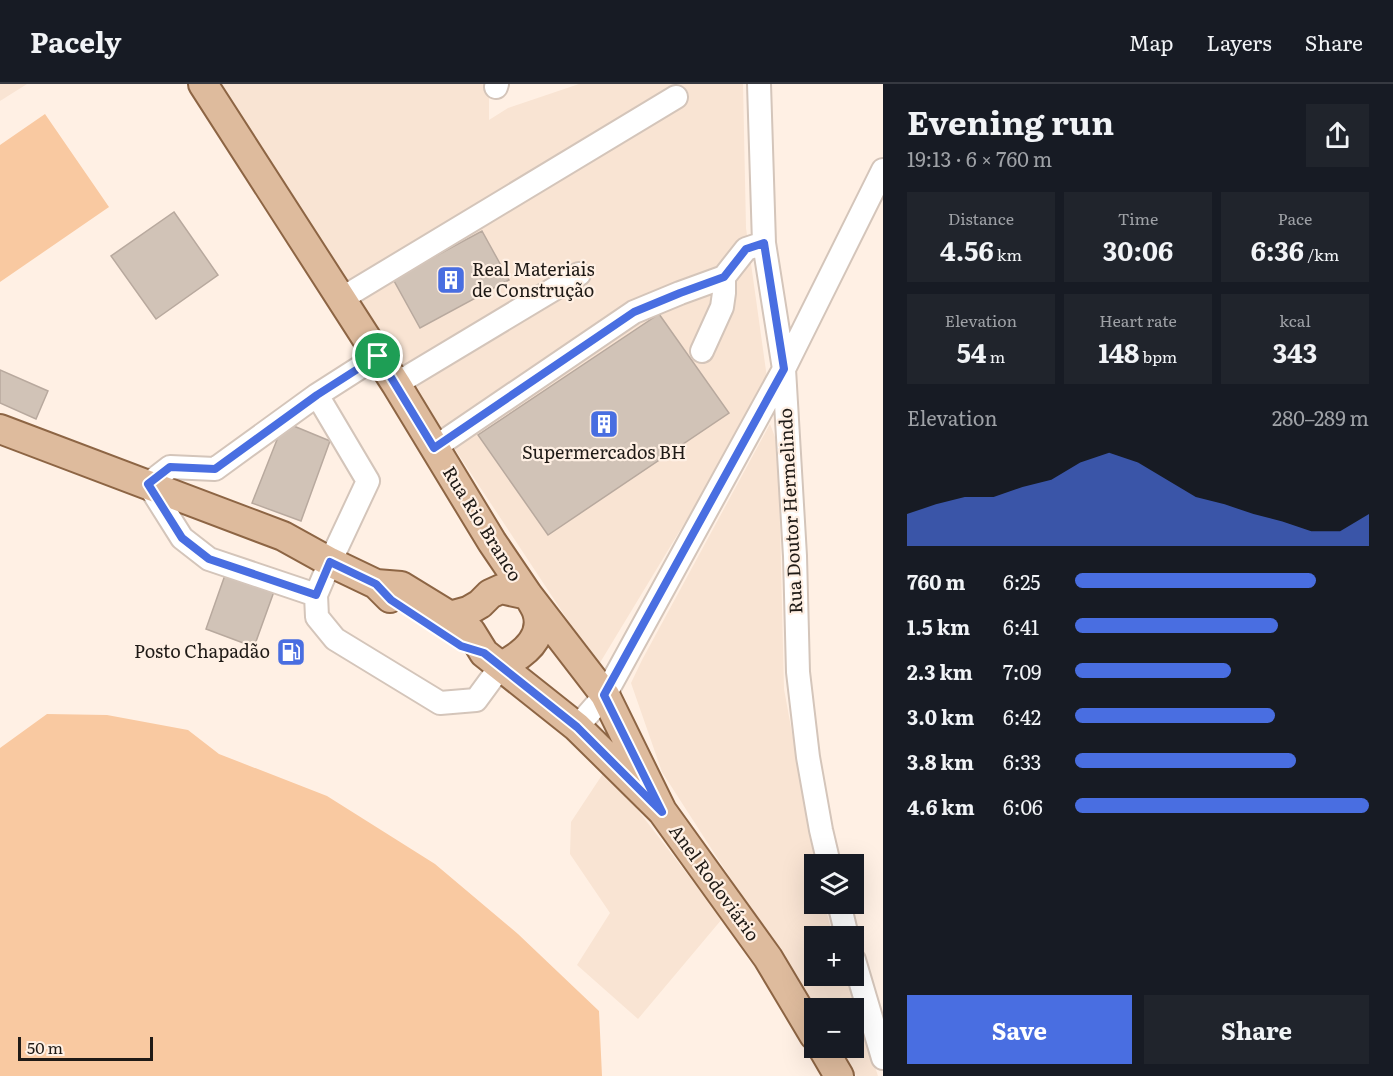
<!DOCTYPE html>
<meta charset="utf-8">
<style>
body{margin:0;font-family:Literata,serif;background:#20242c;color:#f1f3f6;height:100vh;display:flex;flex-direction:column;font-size:22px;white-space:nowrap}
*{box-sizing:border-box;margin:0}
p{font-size:20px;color:#9ea1a6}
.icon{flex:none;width:33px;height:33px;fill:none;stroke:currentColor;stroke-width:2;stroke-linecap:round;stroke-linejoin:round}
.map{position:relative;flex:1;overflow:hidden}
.drawer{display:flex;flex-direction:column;background:#171b24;width:510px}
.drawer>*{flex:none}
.controls{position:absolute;left:804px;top:770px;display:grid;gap:12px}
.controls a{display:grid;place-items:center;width:60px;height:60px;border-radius:0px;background:#171b24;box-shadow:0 6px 24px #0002;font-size:30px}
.scale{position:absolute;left:18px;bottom:15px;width:135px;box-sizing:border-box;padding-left:6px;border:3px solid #1f1a16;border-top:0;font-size:16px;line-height:21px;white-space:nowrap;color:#1f1a16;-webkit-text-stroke:4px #fff0e4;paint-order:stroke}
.pin{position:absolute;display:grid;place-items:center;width:51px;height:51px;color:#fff;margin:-26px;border:3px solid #fff;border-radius:50%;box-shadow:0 2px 6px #0007}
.round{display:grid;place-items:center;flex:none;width:63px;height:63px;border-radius:0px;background:#20242c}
.headline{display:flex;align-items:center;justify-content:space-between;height:102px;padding:0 24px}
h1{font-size:33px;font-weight:700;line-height:45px}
.metrics{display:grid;grid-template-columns:repeat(3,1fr);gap:9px;height:102px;padding:6px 24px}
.metrics div{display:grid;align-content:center;border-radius:0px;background:#20242c;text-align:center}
.metrics b{font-size:26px;font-weight:700}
.metrics small{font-size:16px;font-weight:400}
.metrics p{font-size:16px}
.chart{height:168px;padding:12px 24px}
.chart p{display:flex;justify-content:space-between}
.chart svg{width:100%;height:108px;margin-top:6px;fill:#496ee1;opacity:.7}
.action{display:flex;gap:12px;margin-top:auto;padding:12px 24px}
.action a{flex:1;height:69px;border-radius:0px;background:#496ee1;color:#fff;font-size:24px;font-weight:700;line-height:69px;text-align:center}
.action a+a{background:#20242c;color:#f1f3f6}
ul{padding:0 24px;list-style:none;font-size:20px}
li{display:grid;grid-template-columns:96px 72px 1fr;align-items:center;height:45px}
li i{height:15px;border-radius:8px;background:#496ee1}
header{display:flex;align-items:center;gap:36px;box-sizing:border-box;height:84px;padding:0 30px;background:#171b24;border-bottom:2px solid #363941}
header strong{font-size:28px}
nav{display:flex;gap:33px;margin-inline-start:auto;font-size:21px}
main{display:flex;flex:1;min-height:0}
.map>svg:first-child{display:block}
</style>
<header>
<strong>Pacely</strong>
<nav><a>Map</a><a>Layers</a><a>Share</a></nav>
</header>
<main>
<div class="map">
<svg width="883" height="992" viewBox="0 0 883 992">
<rect width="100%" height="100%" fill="#fff0e4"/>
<path fill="#f9e4d3" d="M0 0H27L0 17Z
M222 0H489V36L508 24 579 0H743L746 144 768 301 598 582 282 103Z
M770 340 778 361 784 605 816 780H814V819H824L833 852H814V891H846L878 992H857L854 989 842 963H854V924H816L772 859 662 688 631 599 642 576Z
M606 685 722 835 638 935 577 881 610 829 570 770 571 738Z"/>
<path fill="#f9c9a1" d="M45 30 109 123 0 198V61Z
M47 630 107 631 188 646 219 670 327 712 435 780 518 850 599 927 602 992H0V664Z"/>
<path fill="#d1c3b7" stroke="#b8a99e" stroke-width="1.5" d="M174 128 218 191 156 235 111 172Z
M482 147 509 196 420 244 393 195Z
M659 230 729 329 548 451 478 351Z
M0 286 48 307 36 335 0 319Z
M284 338 330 357 301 437 252 419Z
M231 474 280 491 254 563 206 545Z"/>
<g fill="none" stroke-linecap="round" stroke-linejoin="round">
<g stroke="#d4c5ba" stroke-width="26">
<path id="minor" d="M759 0 764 159 784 285 795 472 798 588 808 673 821 746 829 780
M496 3 497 0
M341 215 676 13
M702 267 722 223 724 209V193
M396 300 579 190
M317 311 368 397 330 478 316 511 317 533 335 555 440 619 476 616 501 582
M434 364 634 228 680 209 724 193 746 165 764 159
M316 511 209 475 182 454 148 400 170 383 215 385 317 311 378 272
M577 643 605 611 784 285 883 86
M839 819 847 852
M854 876 883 974"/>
</g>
<g stroke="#8d6544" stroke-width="32">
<path id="major" d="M203 0 396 300 492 458 528 511 605 611 662 727
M0 345 283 452 330 478 376 500 390 514
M376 500 401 502 450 532 471 548 484 569 577 643 662 727 768 874 814 951
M450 532 468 527 480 520 490 510 501 505 528 511C531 517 535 522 537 528 546 555 521 572 501 582
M822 963 839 992"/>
</g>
<use href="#minor" stroke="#fff" stroke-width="22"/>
<use href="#major" stroke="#debb9d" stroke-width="28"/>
</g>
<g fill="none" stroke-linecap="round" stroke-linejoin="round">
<g stroke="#fff" stroke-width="12">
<path id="route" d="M764 159 784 285 604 611 662 728 577 643 484 569 461 562 391 516 376 500 330 478 316 511 209 475 182 454 148 400 170 383 215 385 317 311 378 272 434 364 634 228 680 209 724 193 746 165Z"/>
</g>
<use href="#route" stroke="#496ee1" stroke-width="8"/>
</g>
<defs>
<g id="building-square" transform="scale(1.5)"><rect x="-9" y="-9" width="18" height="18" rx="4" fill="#496ee1" stroke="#fff0e4"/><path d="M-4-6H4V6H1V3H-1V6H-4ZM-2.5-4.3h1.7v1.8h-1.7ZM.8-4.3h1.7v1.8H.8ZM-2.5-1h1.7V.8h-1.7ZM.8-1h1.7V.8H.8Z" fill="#fff"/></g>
<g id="fuel-square" transform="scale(1.5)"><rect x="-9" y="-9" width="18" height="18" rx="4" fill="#496ee1" stroke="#fff0e4"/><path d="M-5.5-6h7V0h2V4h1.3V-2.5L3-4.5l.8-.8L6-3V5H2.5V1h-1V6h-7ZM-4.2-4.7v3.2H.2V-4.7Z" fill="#fff"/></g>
</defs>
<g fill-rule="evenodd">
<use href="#building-square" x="451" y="196"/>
<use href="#building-square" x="604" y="340"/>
<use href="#fuel-square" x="291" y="568"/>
</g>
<g text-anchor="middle" stroke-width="4.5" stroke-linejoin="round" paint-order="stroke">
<g font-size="18" fill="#1f1a16" stroke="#fff0e4" text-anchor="start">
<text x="472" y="192">Real Materiais<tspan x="472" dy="21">de Construção</tspan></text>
<text x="604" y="375" text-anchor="middle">Supermercados BH</text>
<text x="270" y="574" text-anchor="end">Posto Chapadão</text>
</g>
<g font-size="18" fill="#1f1a16" stroke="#fff0e4">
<text transform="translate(791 427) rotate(-93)" y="6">Rua Doutor Hermelindo</text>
<text transform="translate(482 440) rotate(58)" y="6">Rua Rio Branco</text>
<text transform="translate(714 799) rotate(54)" y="6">Anel Rodoviário</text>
</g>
</g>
</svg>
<div class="controls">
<a><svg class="icon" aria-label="layers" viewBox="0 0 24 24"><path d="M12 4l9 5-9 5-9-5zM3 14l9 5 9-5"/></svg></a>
<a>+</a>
<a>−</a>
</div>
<div class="scale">50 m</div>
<div class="pin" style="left:378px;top:272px;background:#1e9e55"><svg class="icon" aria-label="arrive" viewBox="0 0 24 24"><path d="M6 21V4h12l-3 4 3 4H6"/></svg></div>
</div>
<section class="drawer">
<div class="headline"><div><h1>Evening run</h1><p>19:13 · 6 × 760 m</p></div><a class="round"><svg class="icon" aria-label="share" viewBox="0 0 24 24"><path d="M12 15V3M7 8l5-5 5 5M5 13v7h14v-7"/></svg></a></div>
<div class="metrics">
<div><p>Distance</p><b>4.56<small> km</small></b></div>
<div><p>Time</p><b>30:06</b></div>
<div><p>Pace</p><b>6:36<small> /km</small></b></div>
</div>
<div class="metrics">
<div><p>Elevation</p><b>54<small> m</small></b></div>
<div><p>Heart rate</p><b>148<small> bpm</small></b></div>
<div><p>kcal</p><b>343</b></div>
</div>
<div class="chart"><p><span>Elevation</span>280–289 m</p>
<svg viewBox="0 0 160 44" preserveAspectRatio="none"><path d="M0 44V31L10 27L20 24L30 24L40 20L50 17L60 10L70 6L80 10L90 17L100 24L110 27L120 31L130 34L140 38L150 38L160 31V44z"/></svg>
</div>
<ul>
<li><b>760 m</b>6:25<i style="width:82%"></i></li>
<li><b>1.5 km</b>6:41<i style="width:69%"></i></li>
<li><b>2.3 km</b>7:09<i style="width:53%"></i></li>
<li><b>3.0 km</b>6:42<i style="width:68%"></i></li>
<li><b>3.8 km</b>6:33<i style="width:75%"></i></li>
<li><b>4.6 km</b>6:06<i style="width:100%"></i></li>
</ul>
<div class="action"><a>Save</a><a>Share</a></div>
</section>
</main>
